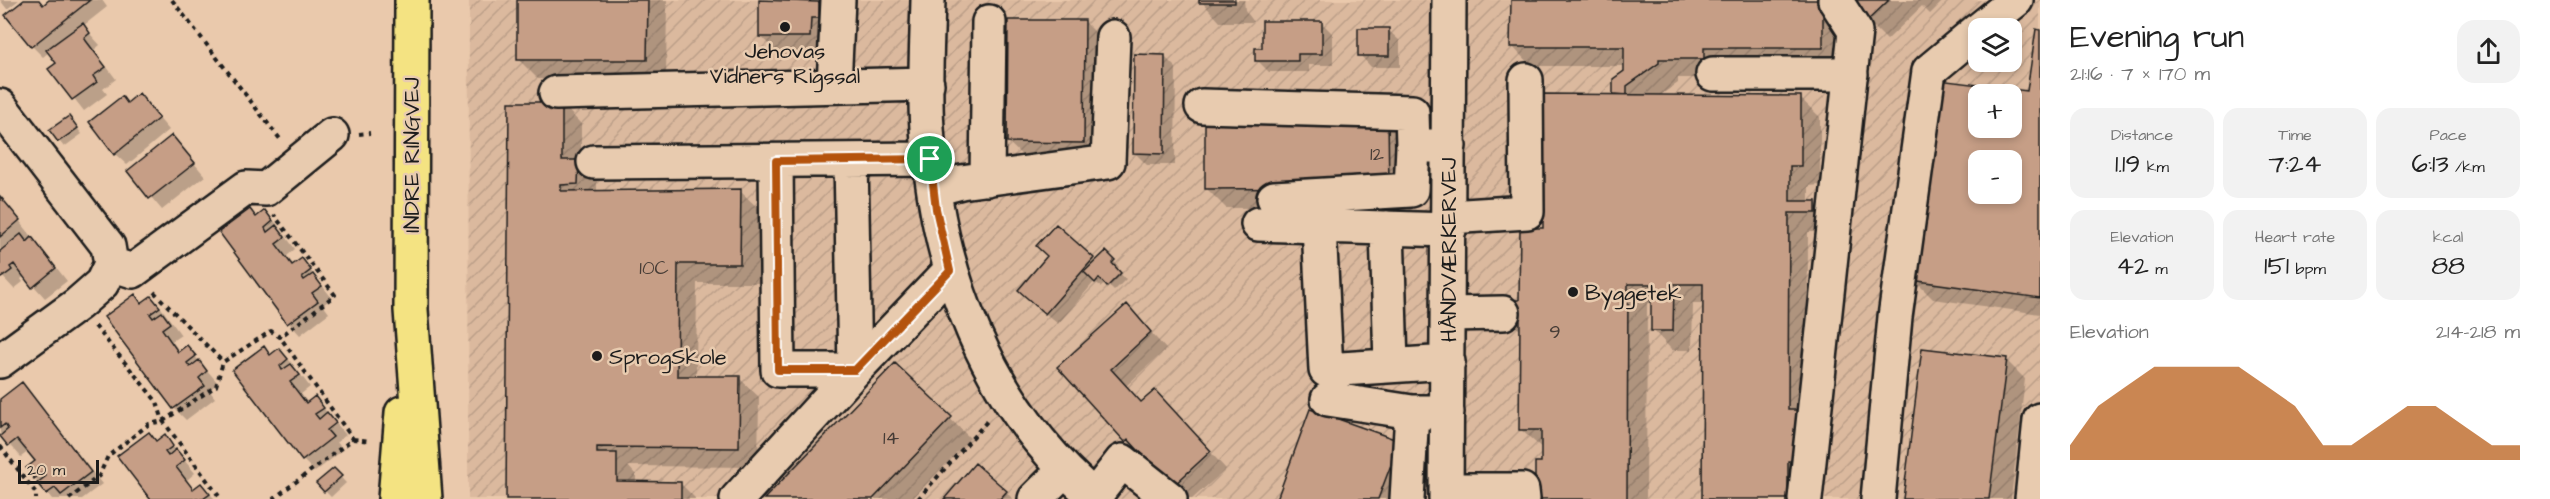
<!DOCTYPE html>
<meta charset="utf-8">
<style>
body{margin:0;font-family:"Architects Daughter",sans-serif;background:#f2f2f2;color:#222;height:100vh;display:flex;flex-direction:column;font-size:22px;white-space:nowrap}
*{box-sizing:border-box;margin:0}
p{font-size:20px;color:#767676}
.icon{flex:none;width:33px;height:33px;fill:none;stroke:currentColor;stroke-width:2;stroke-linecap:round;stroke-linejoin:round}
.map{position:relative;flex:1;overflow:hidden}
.sheet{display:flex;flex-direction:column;background:#fff;width:510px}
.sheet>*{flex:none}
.fabs{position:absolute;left:1968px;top:18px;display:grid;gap:12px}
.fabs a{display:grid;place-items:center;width:54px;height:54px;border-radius:12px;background:#fff;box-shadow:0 3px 9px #0003;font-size:30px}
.scale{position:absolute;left:18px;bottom:15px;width:81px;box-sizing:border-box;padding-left:6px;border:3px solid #1c1c1c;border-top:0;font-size:16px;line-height:21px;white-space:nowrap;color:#1c1c1c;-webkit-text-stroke:4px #e8cbaf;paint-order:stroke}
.pin{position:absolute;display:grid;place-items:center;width:51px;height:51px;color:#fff;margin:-26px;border:3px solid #fff;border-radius:50%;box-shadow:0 2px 6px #0007}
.round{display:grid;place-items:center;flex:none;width:63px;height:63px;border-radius:18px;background:#f2f2f2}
.overview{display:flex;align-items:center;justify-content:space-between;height:102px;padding:0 30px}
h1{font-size:33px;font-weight:600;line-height:45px}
.metrics{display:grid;grid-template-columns:repeat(3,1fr);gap:9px;height:102px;padding:6px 30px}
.metrics div{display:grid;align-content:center;border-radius:15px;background:#f2f2f2;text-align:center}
.metrics b{font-size:26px;font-weight:600}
.metrics small{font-size:16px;font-weight:400}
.metrics p{font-size:16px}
.chart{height:168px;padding:12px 30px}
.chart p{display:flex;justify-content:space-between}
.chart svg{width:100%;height:108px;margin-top:6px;fill:#b45309;opacity:.7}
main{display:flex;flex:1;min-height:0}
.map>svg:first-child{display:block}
</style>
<main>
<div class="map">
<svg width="2040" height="499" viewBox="0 0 2040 499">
<defs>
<pattern id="industrial-furrows" width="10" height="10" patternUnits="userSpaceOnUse" patternTransform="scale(1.5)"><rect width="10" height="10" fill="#dbb99e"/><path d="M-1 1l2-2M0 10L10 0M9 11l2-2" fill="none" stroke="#bb9e88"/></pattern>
</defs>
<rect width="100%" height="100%" fill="#eac9ac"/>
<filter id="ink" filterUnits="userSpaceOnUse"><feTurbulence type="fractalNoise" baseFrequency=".0167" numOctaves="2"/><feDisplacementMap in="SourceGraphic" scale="12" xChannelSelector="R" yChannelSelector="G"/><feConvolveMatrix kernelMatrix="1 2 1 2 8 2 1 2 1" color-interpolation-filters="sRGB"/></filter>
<g filter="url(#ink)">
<path fill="url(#industrial-furrows)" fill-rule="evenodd" d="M469 0H2040V499H468ZM1978 28H2012V62H1978ZM1978 94H2012V128H1978ZM1978 160H2012V194H1978Z"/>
<path fill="#0003" fill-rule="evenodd" d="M0 0H19L7 9Z
M26 0H39L44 6 51 0H102L107 7 83 26 100 45 94 50 116 79 103 89 107 94 84 111 51 69 58 64 49 52 43 57 32 46Z
M519 0H667L666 79H538L518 59Z
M761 0H826V53L777 52 760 36Z
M1200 0H1244L1245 10 1254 22H1220Z
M1512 0H1825L1842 17V67L1723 78H1678V83L1659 96 1800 98 1820 117V185L1809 186V203H1816L1835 222V232H1808L1807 499H1704L1705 303H1693L1692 350H1672L1653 330V303H1647L1646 499H1537L1543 449 1521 430V331L1510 321 1521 301 1544 230 1615 96 1614 79 1626 72 1625 66H1531L1512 46Z
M1847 0H1944L1930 14 1922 6 1887 40Z
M1085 22 1101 38 1100 159 1025 158 1008 142Z
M1321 22 1333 34V65H1309V72H1269L1257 60 1264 50Z
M1388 30 1400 41V67H1371L1360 55Z
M2040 31V314L1933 299 1913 279 1940 82 2028 92ZM1978 94H2012V128H1978ZM1978 160H2012V194H1978Z
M1164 56 1176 68 1175 165H1147L1135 153Z
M139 95 169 130 127 165 115 154 127 104Z
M562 104 581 124V165L597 181V192L740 191 760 210 759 283H697L696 378H739L759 397 758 467 628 466 636 475V483H680L696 499H508Z
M69 118 82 134 64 147 51 131Z
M1388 118 1407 138 1408 207 1226 208 1207 189Z
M172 137 205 176 162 210 129 171Z
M0 196 67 281 45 298 25 276 21 279 23 282 14 289 0 274V253L3 251 0 248Z
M250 211 257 218 265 212 276 223 295 249 287 256 294 266 302 260 332 298 323 305 329 313 300 335 289 323 221 233Z
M1056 226 1097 262 1106 253 1119 267 1116 270 1126 279 1114 291 1106 283 1101 287 1095 281 1058 324 1031 301 1049 257Z
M135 296 142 304 151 298 162 309 181 335 172 341 180 352 187 347 218 383 209 390 215 398 186 420 174 408Z
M1127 306 1166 349 1126 386 1142 404 1155 392 1226 469 1192 499H1186L1145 455 1142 457 1059 367Z
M264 348 271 356 279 350 291 362 310 387 301 394 308 403 315 398 346 435 337 442 343 450 315 472 303 460Z
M2006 360 2025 379 2011 499H1905Z
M895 365 970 438 912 499H766Z
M22 384 102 484 82 499H52L28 469 37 462 29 451 21 457 0 433V400Z
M164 436 195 473 187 480 194 490 201 485 215 499H152L157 442Z
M1399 443 1405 499H1279Z
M334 470 346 483 331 497 318 484Z
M1006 492 1013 499H946Z"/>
<path fill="#c69e86" stroke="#1c1c1c" stroke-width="1.5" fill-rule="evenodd" d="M24 0H39L43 5 49 0H90L31 47 5 15Z
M517 0H648L647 60H517Z
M759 0 819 2V18H811L810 37H759Z
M1199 0H1235V3H1199Z
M1511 0H1823V48H1704V59H1659V63L1627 86V95L1613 94V79L1624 71V47H1510Z
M1845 0H1889L1866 22Z
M1008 20H1085L1084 143 1007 142Z
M1262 21H1322V54H1298V61H1255V48H1262Z
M83 23 90 33 84 38 106 67 93 76 97 82 72 100 48 69 56 63 46 50Z
M1358 28H1389V56H1358Z
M2036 29 2040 30V298L1911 280 1939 80 2027 91ZM1978 94H2012V128H1978ZM1978 160H2012V194H1978Z
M1134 54 1165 55 1164 154 1133 153Z
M139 93 159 118 114 155 89 122 122 96 127 103Z
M1543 94 1801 96V166H1790V201H1816V213H1789L1788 410H1798V461H1788V499H1702L1703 284H1674L1673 331H1651V284H1628L1627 499H1535V462H1541V430H1519L1520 321H1509V300H1519L1520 228H1543Z
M509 102H562V160H579L578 184 561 185V191L741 189 740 264H678L677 376H740L739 448 597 447V453H617V481L681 482V499H506Z
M1205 114 1388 117 1389 188 1205 189Z
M69 116 78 128 58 142 49 130Z
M172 135 195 163 149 199 127 171Z
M0 196 20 220 0 237Z
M250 209 256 217 265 210 273 221 265 228 267 232 276 225 285 237 276 244 292 265 302 258 311 270 302 277 304 280 313 274 322 286 312 293 318 301 287 324 219 232Z
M1056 224 1094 258 1045 314 1018 290 1047 256 1036 246Z
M21 234 27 242 32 237 56 268 32 288 14 264 10 267 12 270 1 278 0 277V251Z
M1106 251 1115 260 1112 263 1121 273 1107 287 1099 278 1095 283 1084 272Z
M135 294 141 303 151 296 160 307 150 314 153 318 162 312 170 323 162 329 178 352 187 345 196 356 187 363 190 367 199 360 207 371 199 378 205 386 173 409 104 317Z
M1127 304 1151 332 1111 369 1141 402 1155 390 1211 451 1172 487 1128 439 1125 442 1057 367Z
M264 346 270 355 279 348 288 359 280 366 282 370 291 364 300 375 290 382 306 403 315 396 324 408 315 414 319 419 327 412 336 423 327 430 333 437 302 461 232 370Z
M1922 348 2007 358 1989 499H1903Z
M895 363 952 417 873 499H764Z
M22 382 91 472 61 495 55 488 46 494 37 483 46 476 43 472 34 479 26 468 35 461 17 439 8 446 0 436 8 429 5 424 0 428V399Z
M1310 409 1400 441 1378 499H1277Z
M149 432 156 441 165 434 173 446 165 452 168 456 176 449 185 460 176 467 193 489 201 483 210 494 203 499H150L117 456Z
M975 463 1007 491 1000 499H944Z
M334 468 342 476 324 492 316 483Z"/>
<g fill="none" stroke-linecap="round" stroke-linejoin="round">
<g stroke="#1c1c1c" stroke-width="38">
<path id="minor" d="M928 0C927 42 924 86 927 128 936 270 986 406 1097 499
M1981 28 2016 0
M1713 74H1851
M834 86 838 0
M556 93 927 84
M0 106 108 246 111 264
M1202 106 1412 112 1413 146H1449
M776 161 778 370H855L851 160
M594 162 930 159
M987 179 989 22
M934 189 961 182 1108 162 1113 37
M1274 198 1411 190 1413 146
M1449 217 1527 212 1526 80
M1258 224 1449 230
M1319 226 1326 370 1448 362
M1387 228 1391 365
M111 264 133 271 246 188 266 189 332 135
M1448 314 1503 313
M0 361 78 304 102 283 111 264
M1328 399 1412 412H1447
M1446 490H1522L1523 499
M1094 497 1122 461 1170 499
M737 499 855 370 950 271
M1035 499 1064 470
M1407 499 1412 412
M1446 499 1449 0
M1805 499 1855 31 1835 0
M1878 499 1895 317 1929 71 1978 30
M2032 499 2040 420"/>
</g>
<g stroke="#1c1c1c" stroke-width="38">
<path id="major" d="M412 0 411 310 425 499
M395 499 402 413"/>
</g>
<path stroke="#1c1c1c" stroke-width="4" stroke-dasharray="4.5 4.5" stroke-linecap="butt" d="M172 0 280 139
M359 134 370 133
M154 292 223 362
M95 326 157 402 163 421 221 499
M353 439 370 441
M0 446 36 493V499
M69 499 99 476 108 456 149 424 163 421 216 386 223 362 271 331 280 337 335 295 274 215
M273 499 353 439 280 337
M918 499 989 419"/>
<use href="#minor" stroke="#e8cbaf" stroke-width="33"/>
<use href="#major" stroke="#f4e382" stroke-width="33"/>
</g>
</g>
<g fill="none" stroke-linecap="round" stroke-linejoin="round" filter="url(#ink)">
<g stroke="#fff" stroke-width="12">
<path id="route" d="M930 159 936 209 950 271 855 370H778L776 161Z"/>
</g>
<use href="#route" stroke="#b45309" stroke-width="8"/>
</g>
<g fill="#1c1c1c" stroke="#e8cbaf" stroke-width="2">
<circle cx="785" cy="27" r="6"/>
<circle cx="1573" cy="292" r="6"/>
<circle cx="597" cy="356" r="6"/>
</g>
<g text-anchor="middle" stroke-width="5" stroke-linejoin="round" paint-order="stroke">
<g font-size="20" fill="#463c36">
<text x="1377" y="160">12</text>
<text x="654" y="274">10C</text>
<text x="1555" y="338">9</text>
<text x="891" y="444">14</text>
</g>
<g font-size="22" fill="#1c1c1c" stroke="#e8cbaf" text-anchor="start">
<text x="785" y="58" text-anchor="middle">Jehovas<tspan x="785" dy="25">Vidners Rigssal</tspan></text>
<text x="1585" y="300">Byggetek</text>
<text x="609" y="364">SprogSkole</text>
</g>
<g font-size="22" fill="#1c1c1c" stroke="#e8cbaf">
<text transform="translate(411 155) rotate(-90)" y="8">INDRE RINGVEJ</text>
<text transform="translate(1448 250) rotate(-90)" y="8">HÅNDVÆRKERVEJ</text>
</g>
</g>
</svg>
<div class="fabs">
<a><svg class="icon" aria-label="layers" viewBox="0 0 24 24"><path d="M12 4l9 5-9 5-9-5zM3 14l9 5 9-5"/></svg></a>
<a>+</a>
<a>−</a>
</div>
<div class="scale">20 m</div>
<div class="pin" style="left:930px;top:159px;background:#1e9e55"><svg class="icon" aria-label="arrive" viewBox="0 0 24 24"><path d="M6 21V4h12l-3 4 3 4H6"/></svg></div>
</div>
<section class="sheet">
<div class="overview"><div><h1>Evening run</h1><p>21:16 · 7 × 170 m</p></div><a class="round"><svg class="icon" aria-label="share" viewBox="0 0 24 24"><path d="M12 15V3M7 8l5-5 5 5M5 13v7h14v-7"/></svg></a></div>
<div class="metrics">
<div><p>Distance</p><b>1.19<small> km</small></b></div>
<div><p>Time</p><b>7:24</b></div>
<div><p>Pace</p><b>6:13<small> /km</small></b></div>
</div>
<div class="metrics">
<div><p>Elevation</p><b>42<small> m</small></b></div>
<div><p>Heart rate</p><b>151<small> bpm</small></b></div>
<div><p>kcal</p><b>88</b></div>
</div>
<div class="chart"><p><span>Elevation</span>214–218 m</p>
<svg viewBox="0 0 160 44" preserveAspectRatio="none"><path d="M0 44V38L10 22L20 14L30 6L40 6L50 6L60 6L70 14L80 22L90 38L100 38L110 30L120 22L130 22L140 30L150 38L160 38V44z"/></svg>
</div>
</section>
</main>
